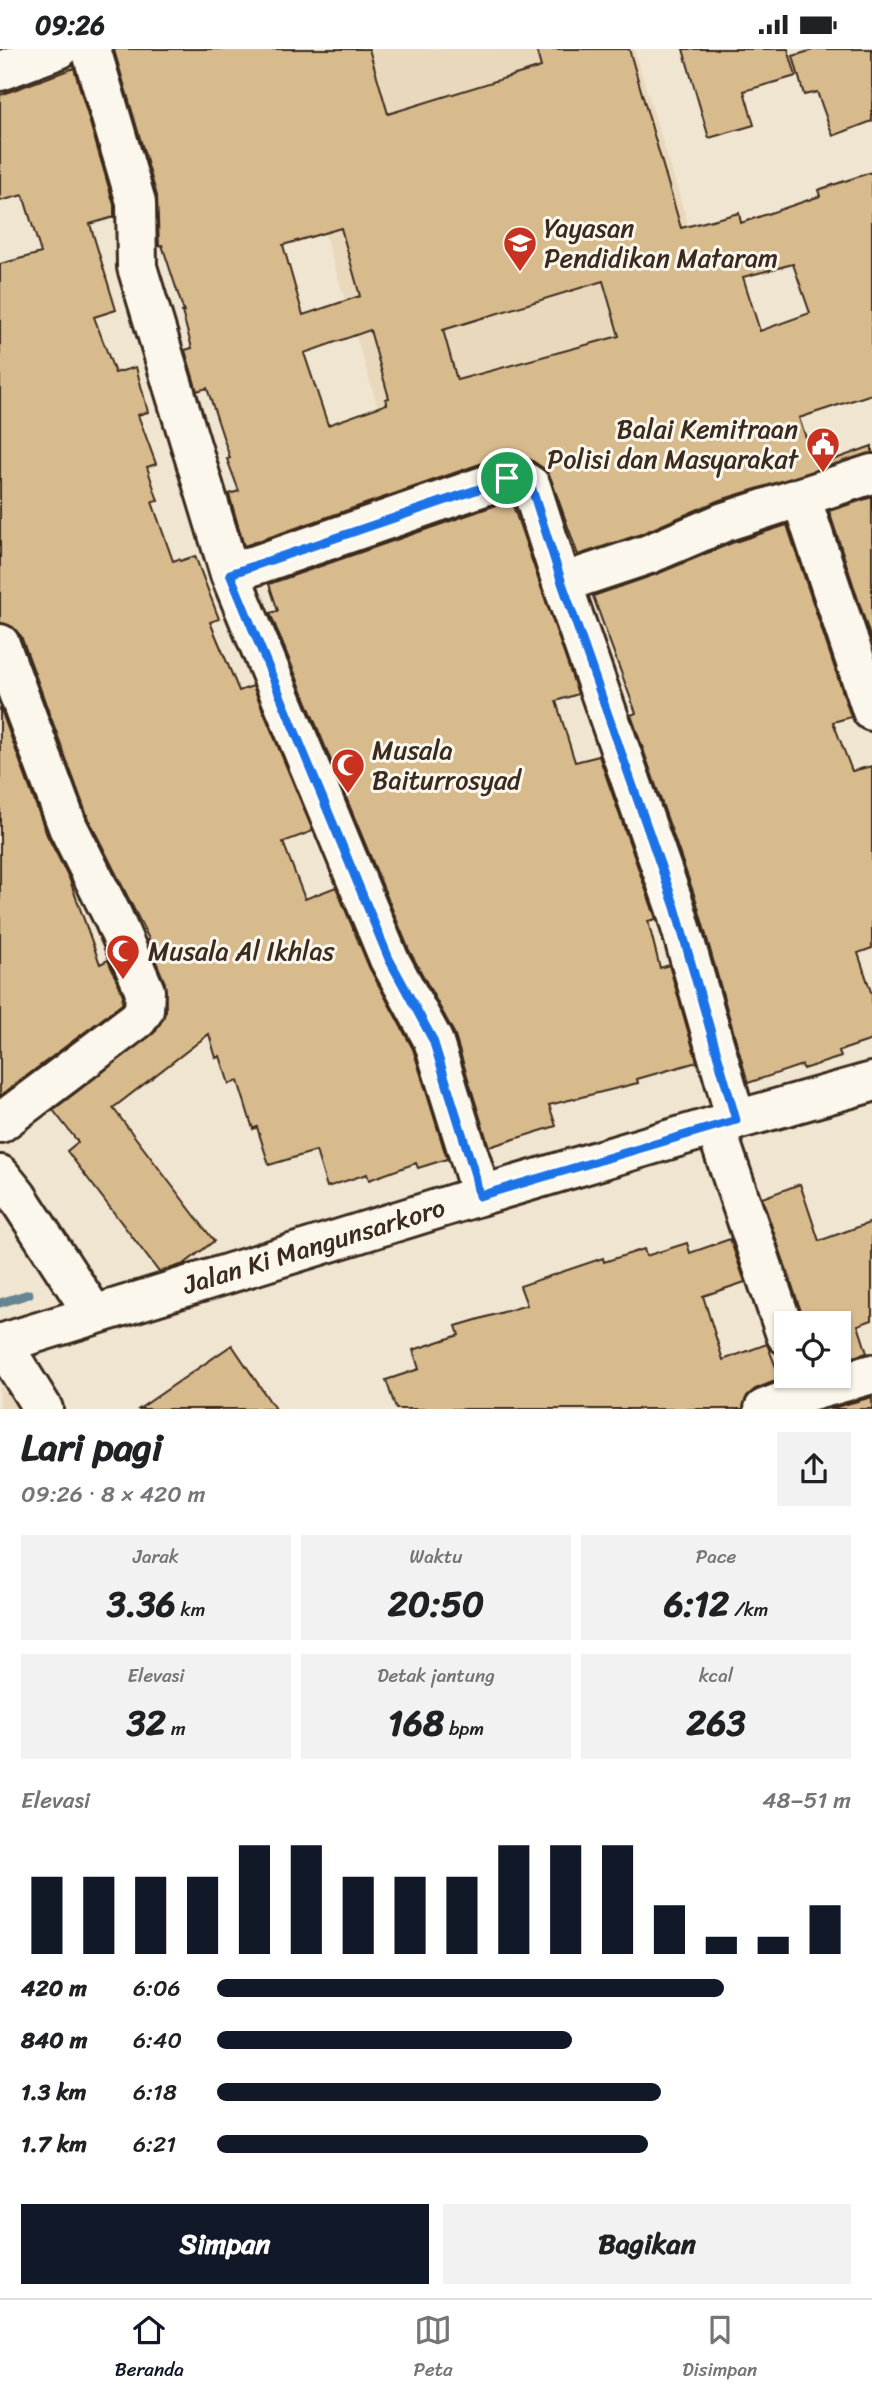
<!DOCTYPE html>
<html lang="id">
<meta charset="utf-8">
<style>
body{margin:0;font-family:Sriracha,sans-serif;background:#f2f2f2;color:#202124;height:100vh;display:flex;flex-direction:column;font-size:26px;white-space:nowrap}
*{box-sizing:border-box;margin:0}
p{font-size:23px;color:#757577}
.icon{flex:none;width:38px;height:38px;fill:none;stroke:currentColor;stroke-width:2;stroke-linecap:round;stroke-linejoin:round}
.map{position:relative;height:1360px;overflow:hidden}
.sheet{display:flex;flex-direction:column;background:#fff;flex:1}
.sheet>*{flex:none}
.tools{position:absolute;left:774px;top:1262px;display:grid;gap:14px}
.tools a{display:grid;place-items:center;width:77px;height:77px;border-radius:0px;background:#fff;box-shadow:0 2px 5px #0004;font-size:35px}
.pin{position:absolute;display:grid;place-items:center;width:60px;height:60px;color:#fff;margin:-30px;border:4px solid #fff;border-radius:50%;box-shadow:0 2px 7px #0007}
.round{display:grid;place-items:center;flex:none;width:74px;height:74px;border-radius:0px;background:#f2f2f2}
.headline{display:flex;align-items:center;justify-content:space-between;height:119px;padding:0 21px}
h1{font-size:38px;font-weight:700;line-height:52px}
.metrics{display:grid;grid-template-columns:repeat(3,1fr);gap:10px;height:119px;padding:7px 21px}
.metrics div{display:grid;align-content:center;border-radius:0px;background:#f2f2f2;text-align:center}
.metrics b{font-size:35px;font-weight:700}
.metrics small{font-size:19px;font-weight:400}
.metrics p{font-size:19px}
.chart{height:196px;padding:14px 21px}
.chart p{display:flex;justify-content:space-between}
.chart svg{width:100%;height:126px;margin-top:7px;stroke:#111827;stroke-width:6}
.cta{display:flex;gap:14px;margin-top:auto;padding:14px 21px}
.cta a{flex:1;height:80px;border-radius:0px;background:#111827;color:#fff;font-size:28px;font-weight:700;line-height:80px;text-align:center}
.cta a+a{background:#f2f2f2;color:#202124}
ul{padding:0 21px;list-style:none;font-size:23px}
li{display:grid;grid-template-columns:112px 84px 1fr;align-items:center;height:52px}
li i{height:18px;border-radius:9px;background:#111827}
.status{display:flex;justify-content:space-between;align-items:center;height:49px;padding:0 35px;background:#fff;direction:ltr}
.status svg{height:19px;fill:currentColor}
.menu{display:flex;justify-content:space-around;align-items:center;height:98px;border-top:2px solid #e0e0e0;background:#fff;font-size:19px;color:#757577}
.menu a{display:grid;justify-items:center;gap:4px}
.menu .on{color:#111827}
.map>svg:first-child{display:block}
</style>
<div class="status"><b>09:26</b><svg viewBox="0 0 49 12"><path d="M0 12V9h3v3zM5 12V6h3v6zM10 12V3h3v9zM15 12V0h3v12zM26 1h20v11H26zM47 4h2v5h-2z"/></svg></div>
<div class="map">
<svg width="872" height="1360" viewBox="0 0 872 1360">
<rect width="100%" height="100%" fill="#f0e5d0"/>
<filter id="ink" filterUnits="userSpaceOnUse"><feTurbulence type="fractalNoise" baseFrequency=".0143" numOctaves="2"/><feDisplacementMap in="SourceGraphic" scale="14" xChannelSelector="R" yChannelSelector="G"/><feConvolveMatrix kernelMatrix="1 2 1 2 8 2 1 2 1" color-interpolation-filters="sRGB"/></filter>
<g filter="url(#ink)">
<path fill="#e9d8bc" d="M334 0H634L723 288 388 391 317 160Z
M0 1336 17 1360H0Z"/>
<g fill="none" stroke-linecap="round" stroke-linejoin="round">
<path stroke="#658593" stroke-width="9" d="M0 1254 29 1245"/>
</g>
<path fill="#d8bb8d" stroke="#3b2a1e" stroke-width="2" fill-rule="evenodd" d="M117 0H369L388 65 541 18 536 0H629L681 179 739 164 741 174 820 147 818 141 872 123V345L799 369 816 417 872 397V404L717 452 641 485 578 506 551 430 543 419 531 411 519 407 500 408 244 497 229 445 239 442 227 410 230 409 207 339 197 342 185 301 192 299 182 263H184L162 196 159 197 157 147 114 1ZM341 179 360 247 303 266 283 196ZM793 215 810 264 760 282 743 228ZM603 232 619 287 457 331 443 281ZM370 281 389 349 385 350 387 355 328 376 304 304Z
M683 0H788L796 27 744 42 754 76 709 89Z
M816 0H872V72L833 87 817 43 804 46 793 7Z
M74 19 114 156V168L90 175 116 261 94 268 115 324 136 318 148 363 138 366 156 415 147 418 158 452 152 453 173 512 179 510 180 512 195 507 219 570 210 573 239 642 253 637 313 782 283 793 305 850 336 838 369 918 413 1000 447 1110 418 1119 416 1114 369 1131 367 1125 327 1138 316 1102 269 1116 257 1078 253 1080 238 1032 229 1035 220 1007 216 1009 209 985 113 1059 214 1192 184 1215 159 1223 67 1102 78 1093 53 1061 156 982 166 962 165 934 147 891 149 890 88 769 21 587 13 578 0 574V215L41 204 23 146 0 152V46Z
M872 448V593L829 462Z
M511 451 578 645 556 652 575 713 599 707 656 870 648 872 660 919 669 916 697 1013 637 1030 638 1034 549 1056 556 1077 489 1098 454 984 409 901 270 564 278 562 269 535Z
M787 476 851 668 833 673 852 722 872 717V899L858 904 872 946V991L839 1002 841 1008 803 1020 802 1016 748 1034 696 851 631 666 636 664 593 547 657 525 732 494Z
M0 658 47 786 69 829 100 915 108 911 123 946 122 955 0 1047Z
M800 1135 819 1192 872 1173V1271L858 1276 867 1304 838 1312V1274H805L762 1149Z
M730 1190 745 1233 703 1247 723 1311 767 1295 779 1326H790L755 1340 747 1347 743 1360H396L386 1331 419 1320 413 1301 459 1286 456 1277 527 1256 520 1237 603 1209 604 1213 644 1200 646 1207 687 1194 690 1204Z
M232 1296 275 1360H139Z
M872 1348V1360H829Z"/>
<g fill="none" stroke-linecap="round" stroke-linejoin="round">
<g stroke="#3b2a1e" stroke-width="44">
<path id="minor" d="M91 0 136 153 137 218 230 525 389 910 433 991 475 1126 479 1147
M0 22 59 0
M801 448 872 662
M230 525 507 429H519L531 437 562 534 675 858 736 1071
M562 534 649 505 724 473 872 425
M0 595 68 778 113 868 145 942 144 961 138 970 0 1074
M715 1077 786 1286
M0 1126 17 1147 93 1264
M2 1294 43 1360
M0 1295 479 1147 715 1077 872 1033
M764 1360 805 1344 872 1325"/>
</g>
<use href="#minor" stroke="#fbf7ec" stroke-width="38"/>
</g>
</g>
<g fill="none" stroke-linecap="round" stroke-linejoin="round" filter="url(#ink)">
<g stroke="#fff" stroke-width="14">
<path id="route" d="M514 428 525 431 531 437 562 534 675 858 736 1071 479 1147 475 1126 433 991 389 910 230 525Z"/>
</g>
<use href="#route" stroke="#1a73e8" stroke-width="9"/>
</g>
<defs>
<g id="school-pin" transform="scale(1.75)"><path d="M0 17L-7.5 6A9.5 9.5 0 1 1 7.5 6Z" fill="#c8321e" stroke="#fbf7ec"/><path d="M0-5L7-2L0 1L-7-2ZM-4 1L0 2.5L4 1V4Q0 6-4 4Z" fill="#fff"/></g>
<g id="civic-pin" transform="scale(1.75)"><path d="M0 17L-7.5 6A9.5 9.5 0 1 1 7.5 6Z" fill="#c8321e" stroke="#fbf7ec"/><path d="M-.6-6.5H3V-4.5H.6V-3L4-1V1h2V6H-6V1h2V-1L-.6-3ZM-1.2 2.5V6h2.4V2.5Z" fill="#fff"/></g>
<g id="mosque-pin" transform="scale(1.75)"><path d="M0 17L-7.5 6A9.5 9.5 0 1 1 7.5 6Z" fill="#c8321e" stroke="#fbf7ec"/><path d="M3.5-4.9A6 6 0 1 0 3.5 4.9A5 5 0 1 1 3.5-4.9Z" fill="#fff"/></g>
</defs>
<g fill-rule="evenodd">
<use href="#school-pin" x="520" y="194"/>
<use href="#civic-pin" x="823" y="395"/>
<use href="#mosque-pin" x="348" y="716"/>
<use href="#mosque-pin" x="123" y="902"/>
</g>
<g text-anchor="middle" stroke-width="6" stroke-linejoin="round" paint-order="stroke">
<g font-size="26" fill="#3b2a1e" stroke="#fbf7ec" text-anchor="start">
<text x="544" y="188">Yayasan<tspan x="544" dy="30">Pendidikan Mataram</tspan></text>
<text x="798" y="389" text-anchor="end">Balai Kemitraan<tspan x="798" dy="30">Polisi dan Masyarakat</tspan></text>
<text x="372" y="710">Musala<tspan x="372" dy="30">Baiturrosyad</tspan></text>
<text x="148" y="911">Musala Al Ikhlas</text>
</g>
<g font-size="26" fill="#3b2a1e" stroke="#fbf7ec">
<text transform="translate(314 1197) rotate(-17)" y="9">Jalan Ki Mangunsarkoro</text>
</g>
</g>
</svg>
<div class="tools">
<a><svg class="icon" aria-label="locate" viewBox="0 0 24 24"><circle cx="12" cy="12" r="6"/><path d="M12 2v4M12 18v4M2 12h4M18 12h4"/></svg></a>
</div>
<div class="pin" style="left:507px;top:429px;background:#1e9e55"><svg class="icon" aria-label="arrive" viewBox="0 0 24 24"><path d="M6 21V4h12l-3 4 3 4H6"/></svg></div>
</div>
<section class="sheet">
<div class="headline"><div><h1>Lari pagi</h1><p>09:26 · 8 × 420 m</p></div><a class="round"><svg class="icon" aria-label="share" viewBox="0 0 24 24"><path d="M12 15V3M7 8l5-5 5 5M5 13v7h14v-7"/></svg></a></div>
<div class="metrics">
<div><p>Jarak</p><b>3.36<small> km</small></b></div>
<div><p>Waktu</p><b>20:50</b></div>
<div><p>Pace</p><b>6:12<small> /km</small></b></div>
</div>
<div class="metrics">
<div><p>Elevasi</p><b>32<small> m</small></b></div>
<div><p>Detak jantung</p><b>168<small> bpm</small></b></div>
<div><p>kcal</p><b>263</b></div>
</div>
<div class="chart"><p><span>Elevasi</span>48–51 m</p>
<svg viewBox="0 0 160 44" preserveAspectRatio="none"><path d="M5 44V17M15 44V17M25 44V17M35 44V17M45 44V6M55 44V6M65 44V17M75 44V17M85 44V17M95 44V6M105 44V6M115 44V6M125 44V27M135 44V38M145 44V38M155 44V27"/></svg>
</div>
<ul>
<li><b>420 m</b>6:06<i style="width:80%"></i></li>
<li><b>840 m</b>6:40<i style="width:56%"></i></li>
<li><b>1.3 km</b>6:18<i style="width:70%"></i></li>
<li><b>1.7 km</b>6:21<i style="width:68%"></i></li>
</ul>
<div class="cta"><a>Simpan</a><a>Bagikan</a></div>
</section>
<nav class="menu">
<a class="on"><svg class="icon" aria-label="home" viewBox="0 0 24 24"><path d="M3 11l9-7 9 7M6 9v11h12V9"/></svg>Beranda</a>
<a><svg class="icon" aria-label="map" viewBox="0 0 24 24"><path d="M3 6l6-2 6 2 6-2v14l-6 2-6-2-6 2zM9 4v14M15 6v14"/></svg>Peta</a>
<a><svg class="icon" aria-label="saved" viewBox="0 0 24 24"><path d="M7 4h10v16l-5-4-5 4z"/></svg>Disimpan</a>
</nav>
